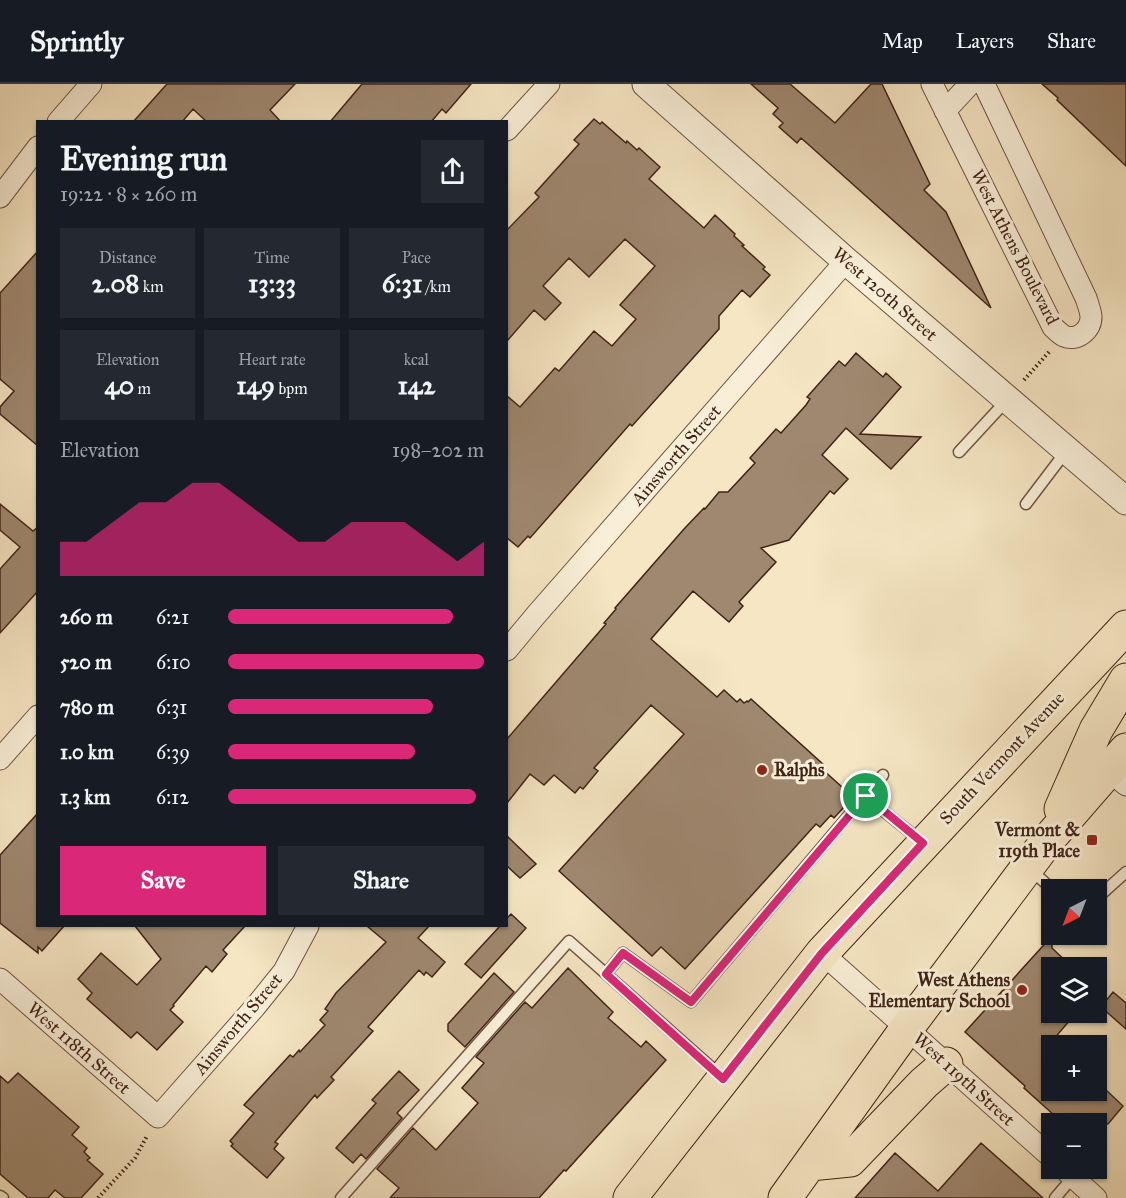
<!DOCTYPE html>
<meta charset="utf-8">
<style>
body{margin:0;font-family:"IM FELL Great Primer",serif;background:#242831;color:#f1f3f6;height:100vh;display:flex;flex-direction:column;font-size:22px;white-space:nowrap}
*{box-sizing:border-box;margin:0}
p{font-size:20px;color:#9ea1a6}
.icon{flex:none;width:33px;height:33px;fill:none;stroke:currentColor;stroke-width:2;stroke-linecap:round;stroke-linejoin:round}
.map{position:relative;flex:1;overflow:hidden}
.side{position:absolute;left:36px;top:36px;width:472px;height:807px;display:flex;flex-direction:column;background:#171b24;border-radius:0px;box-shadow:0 2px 4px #0004}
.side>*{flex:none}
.needle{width:39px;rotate:222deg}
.tools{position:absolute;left:1041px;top:795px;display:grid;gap:12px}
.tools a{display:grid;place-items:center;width:66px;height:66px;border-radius:0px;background:#171b24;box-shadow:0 2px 4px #0004;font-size:30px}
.pin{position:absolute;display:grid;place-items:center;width:51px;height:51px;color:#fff;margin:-26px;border:3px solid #fff;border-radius:50%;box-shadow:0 2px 6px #0007}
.round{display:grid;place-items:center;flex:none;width:63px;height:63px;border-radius:0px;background:#242831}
.headline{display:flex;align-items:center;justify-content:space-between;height:102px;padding:0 24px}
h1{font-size:33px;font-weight:700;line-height:45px}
.figures{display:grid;grid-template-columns:repeat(3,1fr);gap:9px;height:102px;padding:6px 24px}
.figures div{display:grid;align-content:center;border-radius:0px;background:#242831;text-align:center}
.figures b{font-size:26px;font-weight:700}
.figures small{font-size:16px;font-weight:400}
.figures p{font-size:16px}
.chart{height:168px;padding:12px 24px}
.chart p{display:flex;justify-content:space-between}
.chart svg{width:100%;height:108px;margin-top:6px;fill:#db2777;opacity:.7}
.action{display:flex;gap:12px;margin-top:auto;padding:12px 24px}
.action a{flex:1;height:69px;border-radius:0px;background:#db2777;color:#fff;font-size:24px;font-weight:700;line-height:69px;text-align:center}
.action a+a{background:#242831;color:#f1f3f6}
ul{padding:0 24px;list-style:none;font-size:20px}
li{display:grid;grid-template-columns:96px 72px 1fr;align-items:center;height:45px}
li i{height:15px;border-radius:8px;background:#db2777}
header{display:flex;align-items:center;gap:36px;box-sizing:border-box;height:84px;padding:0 30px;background:#171b24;border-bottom:2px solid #363941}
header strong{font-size:28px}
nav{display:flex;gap:33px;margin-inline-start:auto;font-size:21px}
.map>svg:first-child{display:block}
</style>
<header>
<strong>Sprintly</strong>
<nav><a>Map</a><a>Layers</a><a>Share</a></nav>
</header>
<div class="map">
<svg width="1126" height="1114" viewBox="0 0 1126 1114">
<rect width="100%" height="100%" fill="#f6e6c3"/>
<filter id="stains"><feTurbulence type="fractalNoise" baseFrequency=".00333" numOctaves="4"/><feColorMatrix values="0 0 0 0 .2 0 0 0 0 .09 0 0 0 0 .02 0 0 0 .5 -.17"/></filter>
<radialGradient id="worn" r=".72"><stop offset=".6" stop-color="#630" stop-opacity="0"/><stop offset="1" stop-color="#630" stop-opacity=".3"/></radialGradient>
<path fill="#9f8870" stroke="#402316" stroke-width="1.5" d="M167 0H295L270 26 281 38H207L193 25 182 38H133Z
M362 0H471L446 29 442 25 431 38H330Z
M751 0H790L835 39 871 0H882L930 100 924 106 946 128 991 224 809 61 801 54 797 59 779 43 783 39 773 30 778 24Z
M1042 0H1126V82L1057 16 1058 14Z
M594 35 600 40 602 38 626 59 627 57 637 66 639 64 660 83 649 95 677 120 704 144 715 131 735 150 734 152 744 161 742 162 765 183 763 185 770 191 750 213 742 206 719 232V245L632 342 630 340 530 454 528 452 518 463 507 454V312L520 323 555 284 559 287 594 247 612 262 636 235 620 221 655 182 625 155 589 193 569 174 543 202 561 219 545 236 534 226 507 257V146L539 113 535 109 579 60 574 56Z
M38 167V362L0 330V323L14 307 0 295V209Z
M856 269 883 293 886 289 901 303 860 350 921 353 891 385 846 344 822 371 848 395 834 410 830 407 789 456 761 464 776 478 739 518 743 522 729 538 693 507 651 555 717 613 724 606 737 618 740 615 744 619 747 617 748 618 751 615 824 681 821 684 853 713 834 734 831 731 820 743 816 740 685 885 661 863 652 872 559 787 684 650 651 621 594 684 598 687 583 705 580 703 575 709 554 691 544 701 530 690 507 719V655L606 540 604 539 616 525 615 524 684 445 704 424 705 425 719 408H728L755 379 750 374 776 345 781 349 806 321 810 315 807 313 839 277 845 282Z
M0 420 33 447 38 443V507L0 549V485L20 463 0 446Z
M38 729V842H64L42 867 38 863V869L0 839V771Z
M507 752 536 780 520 794 507 782Z
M511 830 526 844 481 894 465 880 500 842H507V834Z
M135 842H245L223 866 227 870 212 888 206 882 173 921 174 922 170 926 183 938 157 966 137 948 131 954 87 915 92 909 78 895 101 869 137 901 161 875Z
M367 842H429L418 854 445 878 432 893 426 888 424 891 419 886 368 943 373 947 331 993 334 996 317 1014 315 1011 275 1058 278 1060 274 1065 284 1074 267 1094 231 1062 233 1060 230 1057 254 1029 244 1021 290 971 293 973 299 966 300 968 325 941 320 936 328 927 325 925 336 909 386 858Z
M1052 852V864L1073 884H1052V928H1077L1052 957V1006H1106L1123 1022 1108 1040H1064L1024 1004 1025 1002 965 948Z
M568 884 613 928 608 934 641 963 646 957 666 976 566 1087 564 1086 539 1114H390L399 1104 377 1085 413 1044 436 1066 478 1019 462 1004 484 979 476 973 525 918 532 924Z
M494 889 514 908 465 963 448 947V940Z
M1113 908 1126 919V945L1101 923Z
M399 987 419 1006 397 1029 402 1034 366 1075 361 1070 353 1079 336 1064 376 1019 372 1016Z
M18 989 79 1043 72 1051 87 1064 84 1068 90 1074 87 1076 103 1090 81 1114H65L55 1106 48 1114H28L0 1090V992L8 999Z
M981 1059 1043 1114H855L895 1069 938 1107Z"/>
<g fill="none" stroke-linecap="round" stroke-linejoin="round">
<g stroke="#6e5441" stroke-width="13">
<path id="service" d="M959 368 1007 316
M1026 420 1067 366
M865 712 921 757
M1031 786 1053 806
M1096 815 1126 788
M606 890 623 869 691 918 883 691
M0 1112 3 1114
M341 1114 569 857 721 992
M1055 1114 1073 1093"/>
</g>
<g stroke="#6e5441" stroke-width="23">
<path id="minor" d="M932 0 1053 243C1056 246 1060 250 1064 252 1077 258 1091 246 1091 233 1091 228 1088 220 1086 214L984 0
M945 27 970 0
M58 38 91 0
M507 46 549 0
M0 113 38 63
M507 566 536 531 846 177
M0 675 38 632
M1108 686 1126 701
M822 869 1052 1074
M0 895 158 1033 255 923 284 887 308 842
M1063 1084 1096 1114"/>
</g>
<g stroke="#6e5441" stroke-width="29">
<path id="tertiary" d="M646 0 846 177 1126 417"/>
</g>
<g stroke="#402316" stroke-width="35">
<path id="primary" d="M1061 725 1096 646 1126 596
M810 1080 850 1076 924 999 946 980
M630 1114 822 869 1126 543
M785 1114 907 944 1047 757 1126 666"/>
</g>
<path stroke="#402316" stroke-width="4" stroke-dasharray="1.5 3" stroke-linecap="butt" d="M1024 296 1049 268
M98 1114 135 1074 147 1052"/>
<use href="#service" stroke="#f9efd8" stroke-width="10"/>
<use href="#minor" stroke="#f9efd8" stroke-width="21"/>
<use href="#tertiary" stroke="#f9efd8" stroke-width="27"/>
<use href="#primary" stroke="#f6e6c3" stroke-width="33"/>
</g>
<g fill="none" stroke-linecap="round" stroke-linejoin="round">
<g stroke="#fff" stroke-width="12">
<path id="route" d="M866 712 923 759 822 869 723 995 606 890 623 869 691 918Z"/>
</g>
<use href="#route" stroke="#db2777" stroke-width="8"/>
</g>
<g fill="#8f2418" stroke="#f9efd8" stroke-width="2">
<circle cx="762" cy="686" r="6"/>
<rect x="1086" y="750" width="12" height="12" rx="3"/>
<circle cx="1022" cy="906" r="6"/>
</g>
<g text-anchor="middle" stroke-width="6" stroke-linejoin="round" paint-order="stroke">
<g font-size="18" fill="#402316" stroke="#f9efd8">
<text transform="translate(1015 163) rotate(63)" y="6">West Athens Boulevard</text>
<text transform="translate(885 210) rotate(41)" y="6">West 120th Street</text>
<text transform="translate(676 371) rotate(-49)" y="6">Ainsworth Street</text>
<text transform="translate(1002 674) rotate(-47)" y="6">South Vermont Avenue</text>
<text transform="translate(238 940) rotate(-50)" y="6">Ainsworth Street</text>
<text transform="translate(79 964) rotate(41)" y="6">West 118th Street</text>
<text transform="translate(964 995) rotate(42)" y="6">West 119th Street</text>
</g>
<g font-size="18" font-weight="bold" fill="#402316" stroke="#f9efd8" text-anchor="end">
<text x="774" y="692" text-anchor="start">Ralphs</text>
<text x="1080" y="752">Vermont &amp;<tspan x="1080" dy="21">119th Place</tspan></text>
<text x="1010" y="902">West Athens<tspan x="1010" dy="21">Elementary School</tspan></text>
</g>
</g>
<rect width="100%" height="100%" filter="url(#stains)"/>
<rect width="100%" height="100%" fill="url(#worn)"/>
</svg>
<div class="tools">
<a><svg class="needle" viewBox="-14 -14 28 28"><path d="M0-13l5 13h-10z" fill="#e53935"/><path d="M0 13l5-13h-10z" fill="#9ea1a6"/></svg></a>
<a><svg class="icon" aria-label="layers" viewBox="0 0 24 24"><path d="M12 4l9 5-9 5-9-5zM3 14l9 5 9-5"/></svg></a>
<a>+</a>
<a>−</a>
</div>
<div class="pin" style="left:866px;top:712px;background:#1e9e55"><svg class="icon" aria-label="arrive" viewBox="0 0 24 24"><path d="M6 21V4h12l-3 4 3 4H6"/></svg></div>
<section class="side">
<div class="headline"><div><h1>Evening run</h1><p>19:22 · 8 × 260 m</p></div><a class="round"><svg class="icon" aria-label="share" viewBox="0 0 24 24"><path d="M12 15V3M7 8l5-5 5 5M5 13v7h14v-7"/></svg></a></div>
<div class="figures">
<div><p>Distance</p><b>2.08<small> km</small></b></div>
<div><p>Time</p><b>13:33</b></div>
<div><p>Pace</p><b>6:31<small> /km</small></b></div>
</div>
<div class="figures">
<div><p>Elevation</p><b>40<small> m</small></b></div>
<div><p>Heart rate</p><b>149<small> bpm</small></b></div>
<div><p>kcal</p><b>142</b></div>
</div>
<div class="chart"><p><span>Elevation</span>198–202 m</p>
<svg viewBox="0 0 160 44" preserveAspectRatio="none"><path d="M0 44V30L10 30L20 22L30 14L40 14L50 6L60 6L70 14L80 22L90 30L100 30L110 22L120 22L130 22L140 30L150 38L160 30V44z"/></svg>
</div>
<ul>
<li><b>260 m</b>6:21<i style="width:88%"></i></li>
<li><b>520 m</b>6:10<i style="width:100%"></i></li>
<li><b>780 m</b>6:31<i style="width:80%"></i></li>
<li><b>1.0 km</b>6:39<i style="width:73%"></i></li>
<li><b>1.3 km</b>6:12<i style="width:97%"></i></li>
</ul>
<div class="action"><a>Save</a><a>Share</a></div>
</section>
</div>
